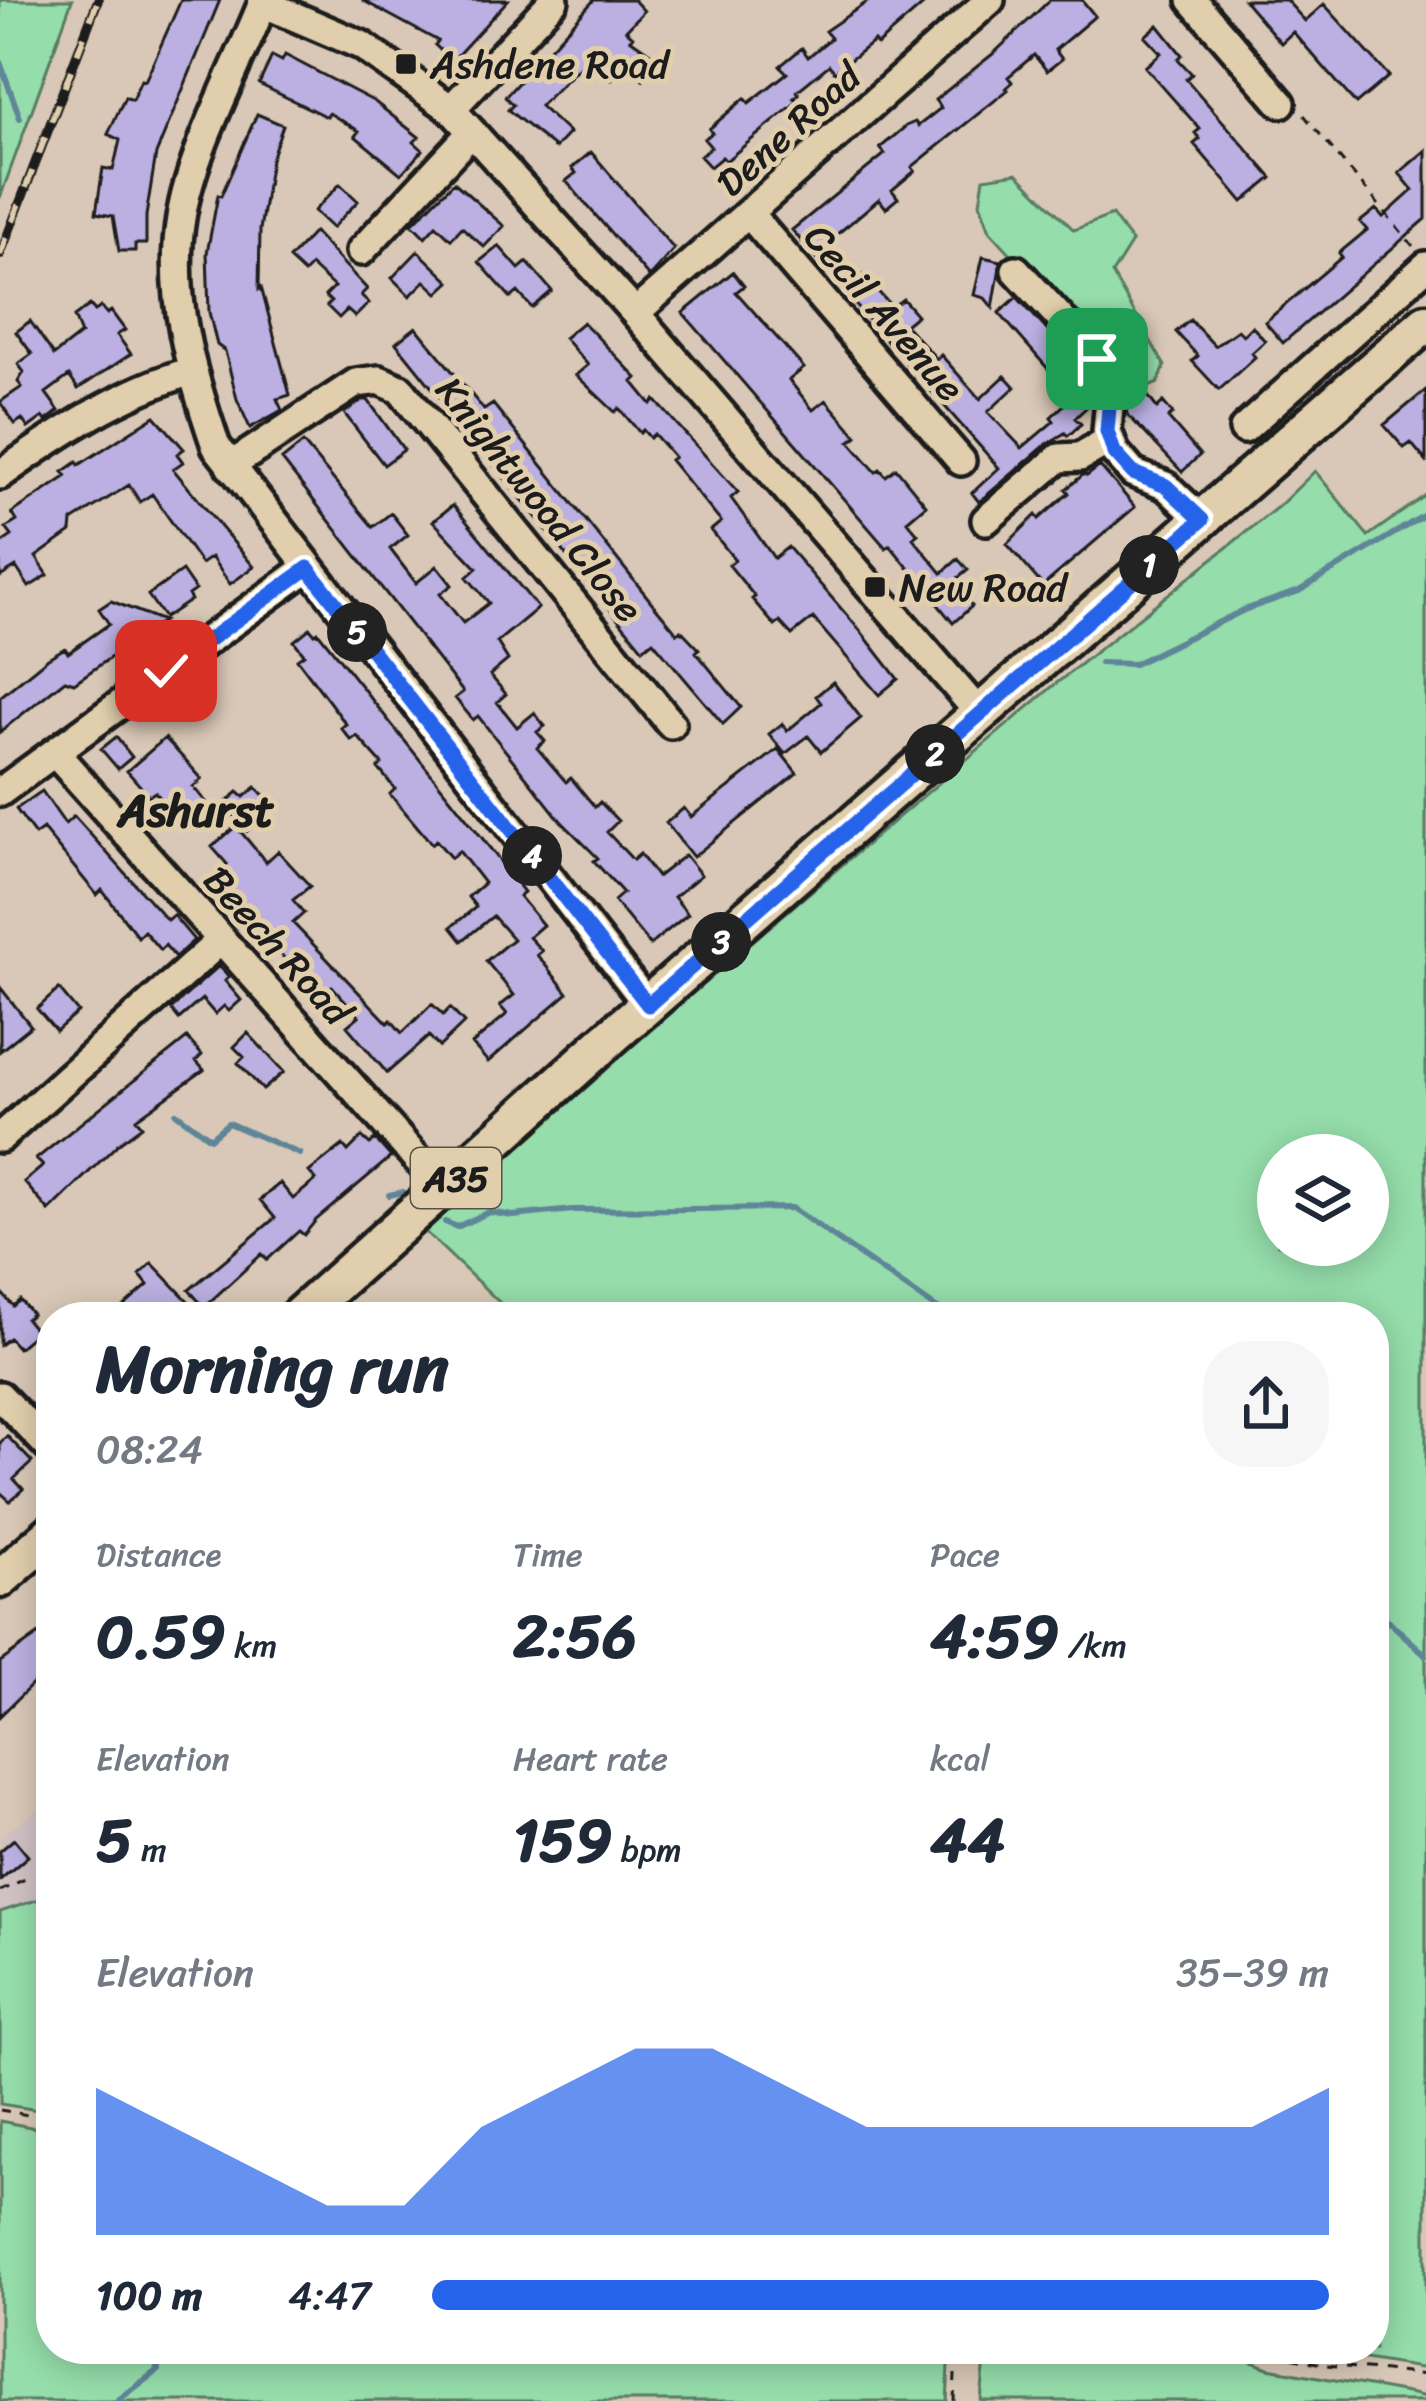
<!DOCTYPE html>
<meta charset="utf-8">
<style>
body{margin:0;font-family:Sriracha,sans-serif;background:#f6f6f7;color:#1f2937;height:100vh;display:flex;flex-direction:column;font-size:45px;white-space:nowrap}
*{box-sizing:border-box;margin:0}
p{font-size:39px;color:#747a83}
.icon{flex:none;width:66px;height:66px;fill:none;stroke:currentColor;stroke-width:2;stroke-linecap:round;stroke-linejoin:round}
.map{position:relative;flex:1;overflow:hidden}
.sheet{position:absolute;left:36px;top:1302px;width:1353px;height:1062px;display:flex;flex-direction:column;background:#fff;border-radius:48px;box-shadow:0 6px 30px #0003}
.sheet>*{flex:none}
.buttons{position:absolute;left:1257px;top:1134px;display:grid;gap:24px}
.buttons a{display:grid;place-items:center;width:132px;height:132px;border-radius:50%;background:#fff;box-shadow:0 6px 30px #0003;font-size:60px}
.pin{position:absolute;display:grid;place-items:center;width:102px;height:102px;color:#fff;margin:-51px;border-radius:24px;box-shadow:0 6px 18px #0006}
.km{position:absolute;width:60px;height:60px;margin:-30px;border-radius:50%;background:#222;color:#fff;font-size:33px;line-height:60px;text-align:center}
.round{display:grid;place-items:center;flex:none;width:126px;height:126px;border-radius:48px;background:#f6f6f7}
.headline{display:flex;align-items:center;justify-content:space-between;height:204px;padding:0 60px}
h1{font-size:66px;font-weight:700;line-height:90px}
.metrics{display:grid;grid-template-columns:repeat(3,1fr);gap:18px;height:204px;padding:12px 60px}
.metrics div{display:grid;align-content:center}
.metrics b{font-size:60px;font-weight:700}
.metrics small{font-size:33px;font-weight:400}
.metrics p{font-size:33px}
.chart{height:336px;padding:24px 60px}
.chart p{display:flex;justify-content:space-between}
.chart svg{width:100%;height:216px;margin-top:12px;fill:#2563eb;opacity:.7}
ul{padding:0 60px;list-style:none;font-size:39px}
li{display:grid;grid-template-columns:192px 144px 1fr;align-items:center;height:90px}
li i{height:30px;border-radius:15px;background:#2563eb}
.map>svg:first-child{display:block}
</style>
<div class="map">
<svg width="1426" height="2401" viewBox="0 0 1426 2401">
<rect width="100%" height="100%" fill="#d9c8b7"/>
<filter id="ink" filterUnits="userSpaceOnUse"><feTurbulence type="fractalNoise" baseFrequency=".00833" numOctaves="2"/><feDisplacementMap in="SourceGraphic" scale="24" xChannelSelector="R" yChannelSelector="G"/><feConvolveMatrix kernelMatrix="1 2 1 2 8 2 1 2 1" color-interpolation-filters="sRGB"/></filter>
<g filter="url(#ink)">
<path fill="#d0c1c4" d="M47 1803 51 1817V1895L0 1912V1837Z"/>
<path fill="#95ddab" stroke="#587c64" stroke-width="3" fill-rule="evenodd" d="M0 0H72L0 198Z
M1017 173 1074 230 1112 215 1132 242 1112 274 1165 366 1158 383 1137 392 990 231 980 203 984 178Z
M1315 471 1368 536 1426 495V2369L1304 2349H1374V1317H515L418 1225 1053 686 1280 505ZM1278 1155H1368V1245H1278Z
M51 1895V2112L0 2104V1912Z
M0 2121 51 2131V2349H950L947 2401H0Z
M986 2349H1218L1269 2368 1413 2394 1426 2397V2401H981Z"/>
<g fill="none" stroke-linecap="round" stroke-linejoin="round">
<path stroke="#5e8698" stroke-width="6" d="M0 62 20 118
M1100 663 1134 664 1244 610 1299 591 1426 514
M176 1113 210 1138 228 1123 300 1154
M389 1195 403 1192
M445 1222 457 1227 489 1212 513 1216 573 1210 792 1208 949 1317
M1374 1608 1426 1655
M117 2401 158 2370 151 2349"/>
</g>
<path fill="#bbb0e1" stroke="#1c1c1c" stroke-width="3" d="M181 0H220L156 154 146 216V244H135V251H119L113 216 96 213 103 168 113 170 120 140 108 134 125 97 132 100 141 80 145 81Z
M362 0H508L452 61 435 45 438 41Z
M594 0H634L644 11 626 30 633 36 630 39 657 58 643 79 628 63 611 80 588 58 540 106 569 133 555 148 508 110 513 105 505 97Z
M870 0H929L877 45 874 41 835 72 829 65 797 91 799 94 794 98 798 101 726 161 722 157 710 167 700 156 711 147 704 139 712 133 709 129 745 98 749 103 787 73 780 66 802 48 808 57 831 38 825 31Z
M1050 0H1082L1095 16 1055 50 1062 59 1047 71 1034 55 1008 77 1012 82 1006 88 1008 90 912 167 915 171 892 190 898 198 886 208 879 199 829 241 838 251 822 265 792 230 885 154 880 148 906 126 915 122 918 126 941 108 935 100 994 53Z
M1244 0H1286L1305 21 1324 4 1389 76 1356 104 1293 32 1281 43Z
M1158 25 1182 55 1178 59 1192 74 1186 79 1272 178 1243 202 1194 144 1200 139 1195 133 1200 129 1145 67 1161 53 1145 36Z
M285 55 375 102 419 137 414 142 423 150 401 174 355 136 359 131 329 113 327 117 259 84 272 56 282 61Z
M257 114 283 125 271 159 260 230 259 289 261 287 290 395 277 399 282 410 250 428 237 399 225 351 217 345 209 312 207 253 218 195 221 196Z
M1426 150V219L1283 343 1265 322 1342 257 1339 253 1367 230 1360 222 1376 209 1383 217 1413 190 1399 173Z
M591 152 674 249 649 277 566 181 576 173 572 168Z
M454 182 504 226 484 247 462 227 451 239 436 225 425 237 412 224Z
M340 184 358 201 332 228 314 211Z
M314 232 367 289 361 295 369 303 355 317 347 310 339 318 327 306 331 302 325 296 334 287 311 266 304 273 289 259Z
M499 246 519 269 527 262 552 291 532 308 518 292 511 298 479 262Z
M418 251 450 282 438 293 425 281 410 296 392 278Z
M983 257 1001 261 993 308 985 298 974 295Z
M733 272 744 286 736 292 804 368 789 380 813 410 826 400 857 436 850 442 876 472 880 469 886 476 896 468 926 505 907 521 918 534 913 538 942 573 958 559 968 570 952 583 972 606 953 623 890 545 886 548 683 313Z
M863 275 892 307 903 299 917 315 905 325 937 359 941 355 980 399 1005 376 1015 387 988 412 1022 448 1054 421 1051 417 1088 383 1093 388 1091 403 1075 418 1081 424 1068 436 1065 433 1047 444 979 502 972 493 999 468 844 292Z
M1017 297 1064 349 1057 355 1062 360 1050 371 999 313Z
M90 305 95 311 101 307 107 314 111 311 125 330 117 335 131 354 78 389 69 376 46 393 59 411 46 421 43 417 28 428 22 419 15 424 0 402 22 387 18 382 24 372 18 364 32 354 16 332 30 321 54 355 81 334 74 317Z
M1190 320 1215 346 1238 330 1243 335 1252 326 1265 341 1252 353 1255 357 1219 390 1192 361 1198 356 1176 332Z
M583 322 637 378 633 382 651 404 655 400 738 492 731 498 774 558 788 547 863 634 898 679 879 695 813 618 792 635 780 622 775 626 752 599 755 597 729 565 735 560 711 530 721 522 670 460 674 457 654 434 650 438 643 430 640 433 619 408 615 412 576 375 588 365 564 338Z
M416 327 484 410 493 404 653 604 677 633 681 630 699 649 696 652 741 707 723 724 653 641 643 649 619 620 396 343Z
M1426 390V461L1411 443 1404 448 1384 425Z
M1147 395 1157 408 1163 402 1173 414 1168 418 1200 455 1182 472 1128 415 1127 407Z
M362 400H368L404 450 384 465 344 413Z
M155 416 184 449 177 454 183 462 173 469 254 567 230 584 211 557 201 564 152 494 140 502 129 485 72 521 71 532 36 557 48 575 29 587 16 567 0 577V544L12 536 6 528 17 521 12 513 67 476 63 472 77 462 79 465Z
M303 443 373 527 391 513 408 535 390 549 416 583 437 566 452 585 440 594 463 623 489 603 467 577 477 568 433 521 453 505 538 608 497 642 508 660 490 675 506 694 497 702 517 727 534 713 545 726 537 732 545 741 537 748 566 782 571 778 595 807 600 802 618 821 607 832 633 860 640 854 657 877 685 855 701 875 674 897 688 914 650 945 614 901 623 893 594 861 598 858 561 821 478 716 473 720 455 698 463 692 282 460Z
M1100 466 1135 507 1043 586 1007 544 1036 515 1039 519 1069 493 1066 489 1084 474 1087 476Z
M182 571 195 590 188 595 191 600 164 618 148 595Z
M111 601 163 621 74 683 65 680 0 732V697L48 658 65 648 68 653 109 624 99 609Z
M310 628 315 634 318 632 479 834 524 892 519 896 543 925 529 937 542 951 537 955 568 993 488 1062 472 1044 507 1014 500 1006 514 995 486 961 513 939 493 916 462 941 451 927 476 907 468 897 484 883 459 851 451 858 436 840 432 844 390 794 395 789 378 768 382 764 357 736 351 740 341 728 346 724 297 659 304 654 294 641Z
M833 682 861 718 821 752 808 736 785 754 769 734 782 724 787 731 821 703 816 696Z
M116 737 132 757 118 769 101 749Z
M165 738 202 779 193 787 206 802 183 823 155 792 149 796 127 771Z
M778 749 797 773 693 857 666 823 684 808 691 817Z
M256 787 274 807 247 831 224 804 238 792 244 797Z
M42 791 65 824 74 816 167 920 173 915 194 940 175 957 165 945 160 950 144 931 138 937 102 890 97 895 43 829 35 835 16 809Z
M236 826 266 862 278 851 310 886 293 900 304 913 293 923 388 1023 391 1020 402 1033 432 1004 443 1015 450 1008 464 1023 439 1047 429 1036 387 1073 347 1026 359 1016 332 986 319 997 276 949 281 945 217 872 227 864 212 847Z
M219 966 229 977 225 981 241 1000 229 1011 224 1006 215 1014 202 999 179 1019 171 1009Z
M0 987 31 1026 0 1051Z
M59 989 78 1012 56 1031 37 1009Z
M248 1033 284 1072 263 1090 238 1063 244 1057 234 1047Z
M187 1038 202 1055 196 1061 204 1070 136 1119 142 1126 119 1143 49 1211 24 1182 43 1166 36 1159Z
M362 1137 370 1144 375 1139 391 1157 316 1220 304 1235 299 1231 267 1260 262 1254 204 1307 189 1290 275 1218 260 1200 280 1183 293 1199 316 1180 309 1172 343 1145 348 1151Z
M152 1263 191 1304 178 1317H112L148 1285 140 1275Z
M0 1291 13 1306 20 1300 32 1314 26 1319 37 1332 18 1348 9 1338 0 1345Z
M7 1436 32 1462 14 1479 23 1489 10 1501 0 1492V1443Z
M42 1632 51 1642V1666L0 1716V1662Z
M14 1839 28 1856 0 1880V1851Z"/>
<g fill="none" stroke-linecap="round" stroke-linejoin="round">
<g stroke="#1c1c1c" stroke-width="36">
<path id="minor" d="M264 0C239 64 191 152 181 218 168 295 191 373 216 446L648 1005
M1192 0 1281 103
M263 3 361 45 451 109 635 313 980 714
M451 109 554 0
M750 215 961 461
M361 251 472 132
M1016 270 1112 374 1107 431 1115 452 1133 473 1166 486 1202 520
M635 313 990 0
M1244 429 1426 266
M230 466 356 383 379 380 400 389 671 724
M0 475C60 432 121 392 192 371
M986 520 1059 458 1080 457 1109 440
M55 753 444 1189
M0 792 307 568
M0 1138 221 940
M0 1396 51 1449"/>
</g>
<g stroke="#1c1c1c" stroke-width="45">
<path id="major" d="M298 1317 612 1036 1426 323
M0 1579 51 1534"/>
</g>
<path stroke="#1c1c1c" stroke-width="3" stroke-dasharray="9 9" stroke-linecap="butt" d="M1304 115 1413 246
M0 1891 25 1879
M0 2110 51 2119
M1257 2349 1326 2365 1426 2375
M954 2401 956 2349"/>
<use href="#minor" stroke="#e0ceac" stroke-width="27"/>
<use href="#major" stroke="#e0ceac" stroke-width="36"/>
<g stroke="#1c1c1c" stroke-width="10">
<path id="rail" d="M0 255 98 0"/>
</g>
<use href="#rail" stroke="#e0ceac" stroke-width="6" stroke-dasharray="18" stroke-linecap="butt"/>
</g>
</g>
<g fill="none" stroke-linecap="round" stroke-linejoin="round" filter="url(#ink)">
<g stroke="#fff" stroke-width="24">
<path id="route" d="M166 671 308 568 648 1005 1202 520 1166 486 1133 473 1114 452 1107 431 1112 374 1097 359"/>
</g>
<use href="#route" stroke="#2563eb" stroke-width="15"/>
</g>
<g fill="#1c1c1c" stroke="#e0ceac" stroke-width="4.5">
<rect x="394" y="52" width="24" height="24" rx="6"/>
<rect x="863" y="575" width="24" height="24" rx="6"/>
</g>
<g text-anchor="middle" stroke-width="10" stroke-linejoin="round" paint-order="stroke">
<rect fill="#e0ceac" stroke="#575147" stroke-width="3" x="411" y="1148" width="90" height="60" rx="9"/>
<g font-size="36" font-weight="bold" fill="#1c1c1c">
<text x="456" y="1191">A35</text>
</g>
<g font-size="39" fill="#1c1c1c" stroke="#e0ceac" text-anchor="start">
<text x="430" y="78">Ashdene Road</text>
<text x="899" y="601">New Road</text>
</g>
<g font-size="39" fill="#1c1c1c" stroke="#e0ceac">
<text transform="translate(788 129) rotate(-42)" y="14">Dene Road</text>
<text transform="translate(885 312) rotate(49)" y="14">Cecil Avenue</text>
<text transform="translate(540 499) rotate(51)" y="14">Knightwood Close</text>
<text transform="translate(278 945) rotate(48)" y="14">Beech Road</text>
</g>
<g font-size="45" font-weight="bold" fill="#1c1c1c" stroke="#e0ceac">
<text x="196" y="826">Ashurst</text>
</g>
</g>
</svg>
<div class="buttons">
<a><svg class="icon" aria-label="layers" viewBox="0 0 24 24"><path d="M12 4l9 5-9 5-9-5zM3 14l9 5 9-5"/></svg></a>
</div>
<div class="pin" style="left:1097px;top:359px;background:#1e9e55"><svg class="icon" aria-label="arrive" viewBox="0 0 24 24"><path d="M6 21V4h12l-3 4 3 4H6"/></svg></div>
<div class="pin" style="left:166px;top:671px;background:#d93025"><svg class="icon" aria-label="check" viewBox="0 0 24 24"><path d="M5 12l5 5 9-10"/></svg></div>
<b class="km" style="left:1149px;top:565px">1</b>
<b class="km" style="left:935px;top:754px">2</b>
<b class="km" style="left:721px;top:942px">3</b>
<b class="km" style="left:532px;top:856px">4</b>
<b class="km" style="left:357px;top:632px">5</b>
<section class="sheet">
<div class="headline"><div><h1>Morning run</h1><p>08:24</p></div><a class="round"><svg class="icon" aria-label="share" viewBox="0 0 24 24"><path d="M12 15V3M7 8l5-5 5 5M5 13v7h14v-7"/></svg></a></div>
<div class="metrics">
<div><p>Distance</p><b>0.59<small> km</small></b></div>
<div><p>Time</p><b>2:56</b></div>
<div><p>Pace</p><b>4:59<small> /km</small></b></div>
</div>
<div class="metrics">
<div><p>Elevation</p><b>5<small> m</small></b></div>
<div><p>Heart rate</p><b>159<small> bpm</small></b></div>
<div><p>kcal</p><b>44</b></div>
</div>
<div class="chart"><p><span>Elevation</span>35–39 m</p>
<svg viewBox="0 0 160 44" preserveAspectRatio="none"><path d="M0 44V14L10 22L20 30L30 38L40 38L50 22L60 14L70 6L80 6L90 14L100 22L110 22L120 22L130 22L140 22L150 22L160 14V44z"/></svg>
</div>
<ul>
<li><b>100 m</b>4:47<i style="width:100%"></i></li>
</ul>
</section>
</div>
